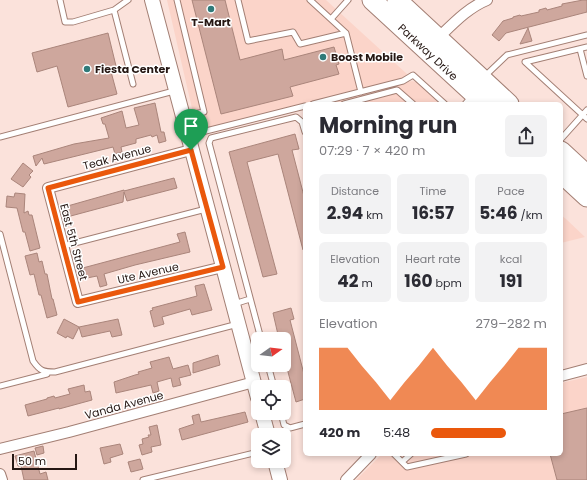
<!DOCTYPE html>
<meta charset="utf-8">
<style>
body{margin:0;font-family:Poppins,sans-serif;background:#f2f2f3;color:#2b2b33;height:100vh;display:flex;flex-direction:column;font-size:15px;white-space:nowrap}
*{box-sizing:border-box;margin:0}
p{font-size:13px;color:#7c7c81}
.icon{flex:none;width:22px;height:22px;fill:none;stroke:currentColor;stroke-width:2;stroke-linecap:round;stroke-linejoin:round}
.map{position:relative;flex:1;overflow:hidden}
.panel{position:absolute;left:303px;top:102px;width:260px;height:354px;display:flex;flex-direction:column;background:#fff;border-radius:6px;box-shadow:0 2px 6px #0003}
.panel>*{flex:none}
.needle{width:26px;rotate:76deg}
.controls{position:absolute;left:251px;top:332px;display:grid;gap:8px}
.controls a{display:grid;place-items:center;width:40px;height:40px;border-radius:6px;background:#fff;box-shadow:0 2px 6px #0003;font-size:20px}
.scale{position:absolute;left:12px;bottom:10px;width:65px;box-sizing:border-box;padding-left:4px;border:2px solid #251713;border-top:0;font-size:11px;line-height:14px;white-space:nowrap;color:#251713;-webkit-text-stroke:3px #fff;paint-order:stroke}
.pin{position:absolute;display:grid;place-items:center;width:34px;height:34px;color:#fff;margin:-41px -17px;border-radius:50% 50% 50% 0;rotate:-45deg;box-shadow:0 0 4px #0007}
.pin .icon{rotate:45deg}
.round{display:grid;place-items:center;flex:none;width:42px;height:42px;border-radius:6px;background:#f2f2f3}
.summary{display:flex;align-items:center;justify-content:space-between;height:68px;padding:0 16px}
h1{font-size:22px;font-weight:700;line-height:30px}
.stats{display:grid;grid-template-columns:repeat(3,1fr);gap:6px;height:68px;padding:4px 16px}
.stats div{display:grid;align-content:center;border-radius:6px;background:#f2f2f3;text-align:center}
.stats b{font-size:17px;font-weight:700}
.stats small{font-size:11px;font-weight:400}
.stats p{font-size:11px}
.chart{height:112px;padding:8px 16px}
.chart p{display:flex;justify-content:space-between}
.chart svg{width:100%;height:72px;margin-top:4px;fill:#ea580c;opacity:.7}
ul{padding:0 16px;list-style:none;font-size:13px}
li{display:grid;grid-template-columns:64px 48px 1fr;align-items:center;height:30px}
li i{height:10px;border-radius:5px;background:#ea580c}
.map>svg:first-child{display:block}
</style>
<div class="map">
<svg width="587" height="480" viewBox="0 0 587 480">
<rect width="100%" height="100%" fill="#fbe2db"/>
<path fill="#fbd4c9" d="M167 0H326L407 74 403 79 200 130H197Z
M412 81 416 82 440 104H324Z
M561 215 566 219 585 237 561 243Z
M587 377V480H356L382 454H561V383Z"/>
<path fill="#cea79d" stroke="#aa857b" d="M192 0H225L240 60 282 49 284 60 334 47 339 64 336 65 339 74 290 87 293 96 221 114Z
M583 0H587V12L506 33 499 41 492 35 503 21 513 18V17L520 15 521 16 539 12V10L546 8 547 10 562 6V4Z
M528 28 532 41 520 44Z
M108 33 116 66 110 68 117 94 68 107 57 66 37 72 32 53Z
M155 103 161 132H164L166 141 159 143 157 135 152 137 151 135 136 139V143L121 147 122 152 115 154 113 147 44 164 42 158 36 166 33 156 74 144 109 138 105 124H103L101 118 122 111 126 128 139 125 134 108Z
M295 134 299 149 292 150 305 200V250H303L278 154 247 162 277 274 263 277 229 152Z
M23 163 33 171 29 175 31 177 23 187 11 179Z
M174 178 177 188 127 201 124 192 123 202 67 217 64 207 124 190V191Z
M15 193 25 194 24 213 28 211 29 215H32L40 248 30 251 25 232H23L17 208 6 207 7 196 14 197Z
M185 232 190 252 135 265 104 274 107 285 100 287 97 276 82 279 79 269 180 242 177 234Z
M37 253 39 262 42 261 45 274H47L52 299H53L57 315 47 318 41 295H39L34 274 30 275 25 256Z
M204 284 212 310 192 315 190 309 162 317 164 324 154 327 150 311 153 310 152 308 197 296 195 286Z
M291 308 294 319 290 320 305 378V399L296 402 284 357V339H279L273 313Z
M64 319 79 327 73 339 67 336 66 338 57 333Z
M118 319 122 335 112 337 110 331 82 337 79 327Z
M218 355 220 365 193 373V363Z
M169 357 173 369 188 365 191 375 179 378 181 385 173 387 171 378 157 382 159 391 153 393 151 385 116 393 114 382 135 375 139 374 138 372 152 368 150 362Z
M84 385 85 392 90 391 92 400 59 409V408L28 416 25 405 47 399V398L54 396 55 398 70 394 68 389Z
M587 408V480H557L550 454H561V414Z
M245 412 248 422 182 440 179 429 194 424 192 416 199 414 201 422Z
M157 425 161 445 151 447 152 452 142 455 139 445 143 444 142 439 149 437 148 435H151L149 427Z
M120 444 123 454 110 458 111 462 104 464 100 448Z
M43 446 44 453 37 455 35 448Z
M34 451 40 474 46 472 48 480H24L21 466H18L15 456Z
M140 459 143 469 131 472 128 462Z"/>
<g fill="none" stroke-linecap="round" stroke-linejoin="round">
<g stroke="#a37f74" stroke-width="7">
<path id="lane" d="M60 0 65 22H73L114 10 128 0
M177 0 204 112 184 116
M238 0 248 41 293 32 300 44 346 33
M310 0 346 33 361 92
M114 10 133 84
M331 19 348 0
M587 47 525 62 587 119
M580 49 587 76
M485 76 507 55 587 35
M313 104 403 81 413 75 445 104
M344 104 397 90 413 104
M465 104 472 96
M190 135 305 106
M0 137 174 91
M561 139 587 110
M0 234 33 361C40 371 43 372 55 372L238 324
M63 246 206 209
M234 304 250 299
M261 339 209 143 211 138 296 117 302 122 305 132
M268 365 274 387
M0 386 47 374
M281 413 284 425 290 428 305 424
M394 454 407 467 466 454
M402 462 411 454
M143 480 258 452"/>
</g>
<g stroke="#a37f74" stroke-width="12">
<path id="street" d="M436 40C451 26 467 8 487 0
M191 150 48 188 78 302 223 267
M561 376 587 369
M0 449 69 432 254 382
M0 474 2 480
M346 480 371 454"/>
</g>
<g stroke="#a37f74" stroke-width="16">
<path id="secondary" d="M152 0 258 398
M262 413 268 435
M275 461 280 480"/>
</g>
<g stroke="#a37f74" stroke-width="21">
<path id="highway" d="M372 0 485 104
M397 0 509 104
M561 151 587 175
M561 173 587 197"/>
</g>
<use href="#lane" stroke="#fff" stroke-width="5"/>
<use href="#street" stroke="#fff" stroke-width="10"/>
<use href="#secondary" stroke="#fff" stroke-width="14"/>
<use href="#highway" stroke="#fff" stroke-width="19"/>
</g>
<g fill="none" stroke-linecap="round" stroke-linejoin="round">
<g stroke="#fff" stroke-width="8">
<path id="route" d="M191 150 223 267 78 302 48 188Z"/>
</g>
<use href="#route" stroke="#ea580c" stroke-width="5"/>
</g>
<g fill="#307a79" stroke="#fff" stroke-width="1.5">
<circle cx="211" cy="9" r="4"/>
<circle cx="323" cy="57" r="4"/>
<circle cx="87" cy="69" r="4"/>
</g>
<g text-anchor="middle" stroke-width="3" stroke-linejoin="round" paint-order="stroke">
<g font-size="11" font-weight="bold" fill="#251713" stroke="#fff" text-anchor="start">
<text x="211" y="26" text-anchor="middle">T-Mart</text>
<text x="331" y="61">Boost Mobile</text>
<text x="95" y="73">Fiesta Center</text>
</g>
<g font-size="11" fill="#251713" stroke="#fff">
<text transform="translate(428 52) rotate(43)" y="4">Parkway Drive</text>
<text transform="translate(117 157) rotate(-15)" y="4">Teak Avenue</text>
<text transform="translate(74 242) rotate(75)" y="4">East 5th Street</text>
<text transform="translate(148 273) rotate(-13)" y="4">Ute Avenue</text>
<text transform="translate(124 405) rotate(-15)" y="4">Vanda Avenue</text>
</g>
</g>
</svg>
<div class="controls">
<a><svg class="needle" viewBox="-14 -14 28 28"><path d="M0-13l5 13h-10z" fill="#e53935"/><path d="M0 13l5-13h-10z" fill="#7c7c81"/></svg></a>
<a><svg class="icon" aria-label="locate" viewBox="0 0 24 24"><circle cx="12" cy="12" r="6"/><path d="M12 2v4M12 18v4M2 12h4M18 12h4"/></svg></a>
<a><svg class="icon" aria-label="layers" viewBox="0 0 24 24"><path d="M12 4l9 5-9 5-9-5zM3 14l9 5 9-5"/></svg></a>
</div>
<div class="scale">50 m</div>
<div class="pin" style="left:191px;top:150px;background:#1e9e55"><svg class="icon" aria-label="arrive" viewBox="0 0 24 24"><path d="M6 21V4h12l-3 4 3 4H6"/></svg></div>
<section class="panel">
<div class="summary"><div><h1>Morning run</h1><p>07:29 · 7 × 420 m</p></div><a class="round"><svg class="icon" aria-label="share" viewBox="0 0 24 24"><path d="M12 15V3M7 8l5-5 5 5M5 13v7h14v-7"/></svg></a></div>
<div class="stats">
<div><p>Distance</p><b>2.94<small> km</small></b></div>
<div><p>Time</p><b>16:57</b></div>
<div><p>Pace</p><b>5:46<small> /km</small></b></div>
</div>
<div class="stats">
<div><p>Elevation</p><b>42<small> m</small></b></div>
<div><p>Heart rate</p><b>160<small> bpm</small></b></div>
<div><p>kcal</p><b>191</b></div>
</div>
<div class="chart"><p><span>Elevation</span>279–282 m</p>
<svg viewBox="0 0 160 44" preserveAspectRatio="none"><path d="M0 44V6L10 6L20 6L30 17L40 27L50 38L60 27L70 17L80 6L90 17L100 27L110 38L120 27L130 17L140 6L150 6L160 6V44z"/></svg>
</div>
<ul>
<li><b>420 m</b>5:48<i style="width:65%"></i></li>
</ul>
</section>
</div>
